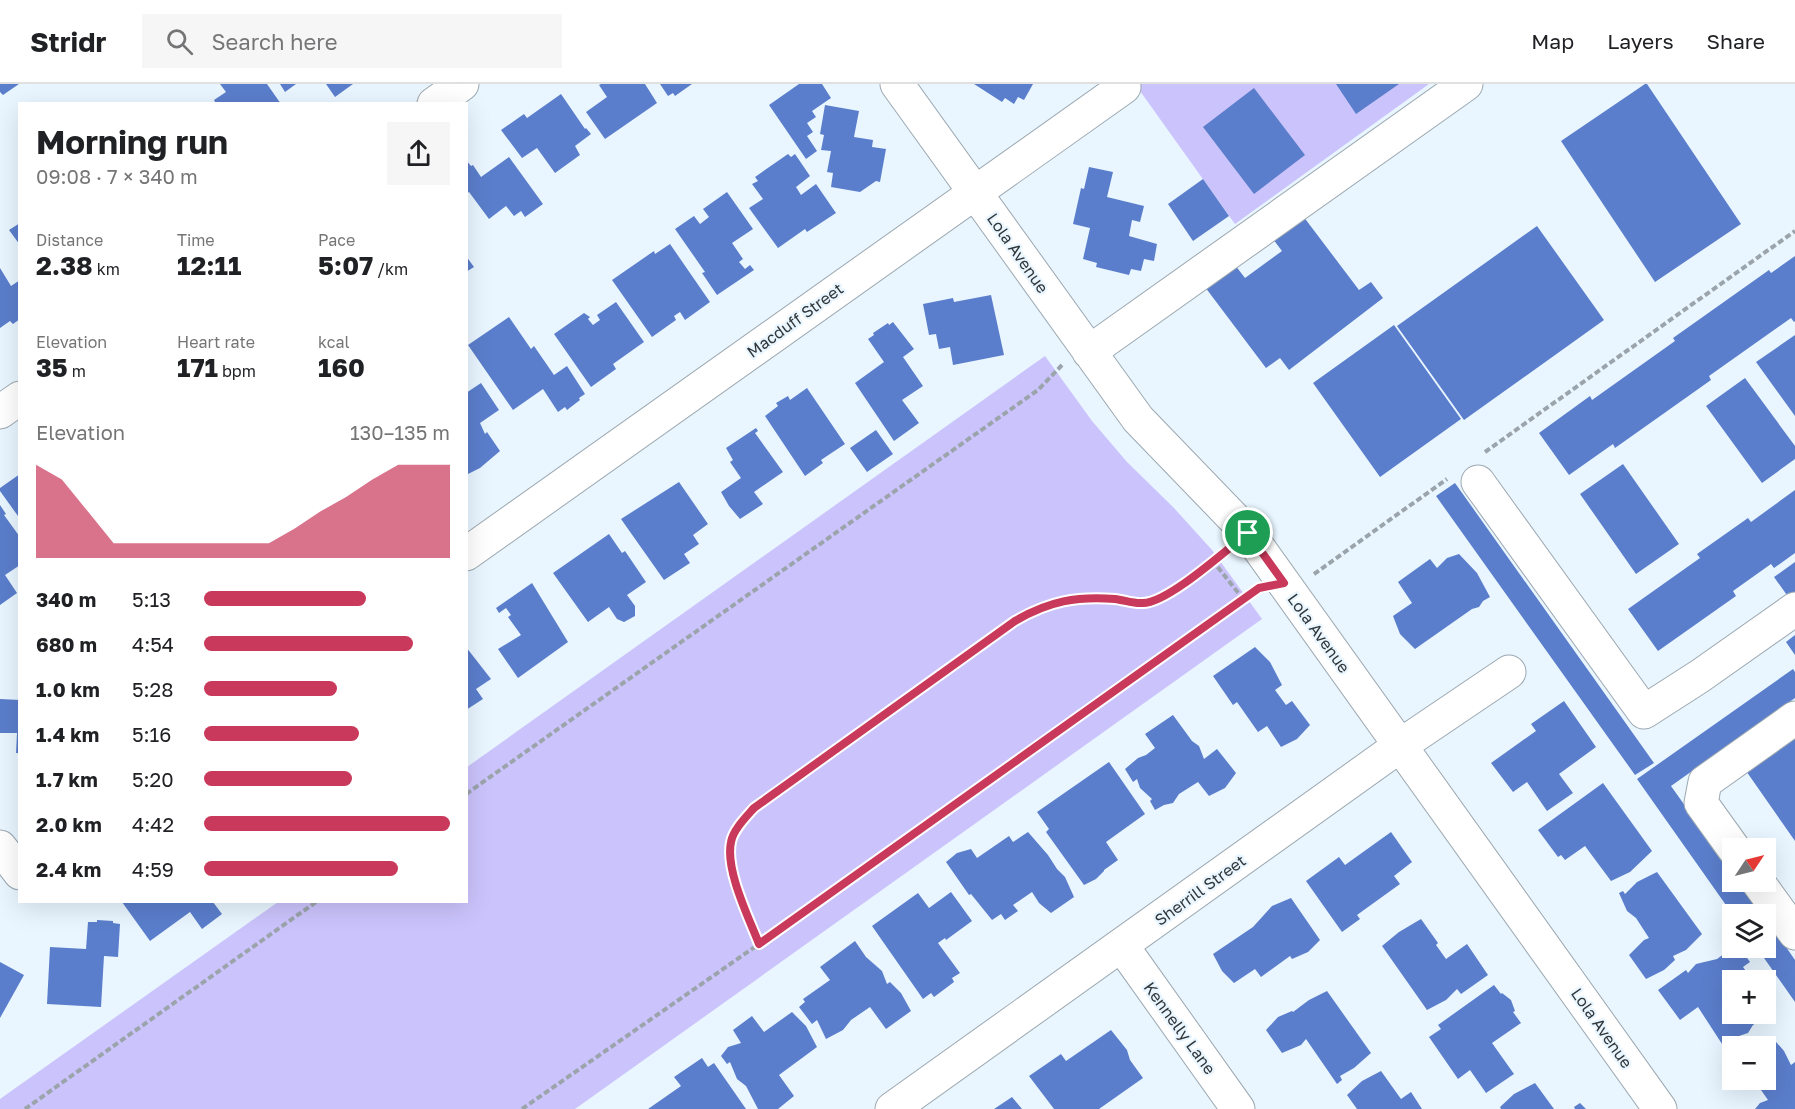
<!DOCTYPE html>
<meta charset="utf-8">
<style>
body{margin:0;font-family:"Golos Text",sans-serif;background:#f6f6f6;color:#202124;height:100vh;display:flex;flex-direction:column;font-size:22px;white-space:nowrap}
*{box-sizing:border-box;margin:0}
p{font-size:20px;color:#757577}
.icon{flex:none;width:33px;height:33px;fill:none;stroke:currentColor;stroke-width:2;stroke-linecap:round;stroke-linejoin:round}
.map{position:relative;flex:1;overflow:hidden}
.sheet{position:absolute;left:18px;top:18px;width:450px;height:801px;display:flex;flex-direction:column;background:#fff;border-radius:0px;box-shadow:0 6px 24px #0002}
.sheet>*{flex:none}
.needle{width:39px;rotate:55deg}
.fabs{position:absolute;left:1722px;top:754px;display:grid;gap:12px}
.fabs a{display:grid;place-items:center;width:54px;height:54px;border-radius:0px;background:#fff;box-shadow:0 6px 24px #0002;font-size:30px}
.pin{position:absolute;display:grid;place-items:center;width:51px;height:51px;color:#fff;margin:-26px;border:3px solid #fff;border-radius:50%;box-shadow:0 2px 6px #0007}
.round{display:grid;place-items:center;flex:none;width:63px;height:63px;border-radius:0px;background:#f6f6f6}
.head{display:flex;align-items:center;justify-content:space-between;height:102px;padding:0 18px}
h1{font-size:33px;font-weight:700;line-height:45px}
.stats{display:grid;grid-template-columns:repeat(3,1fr);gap:9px;height:102px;padding:6px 18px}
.stats div{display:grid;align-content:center}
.stats b{font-size:26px;font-weight:700}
.stats small{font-size:16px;font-weight:400}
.stats p{font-size:16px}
.chart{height:168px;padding:12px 18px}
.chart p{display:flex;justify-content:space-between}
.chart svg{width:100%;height:108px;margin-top:6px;fill:#c9395b;opacity:.7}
ul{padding:0 18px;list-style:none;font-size:20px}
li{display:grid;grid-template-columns:96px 72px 1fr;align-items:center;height:45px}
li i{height:15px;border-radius:8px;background:#c9395b}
header{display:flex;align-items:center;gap:36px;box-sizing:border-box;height:84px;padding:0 30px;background:#fff;border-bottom:2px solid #e0e0e0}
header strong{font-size:28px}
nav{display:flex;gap:33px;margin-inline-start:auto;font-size:21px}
.search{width:420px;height:54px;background:#f6f6f6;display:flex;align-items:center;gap:15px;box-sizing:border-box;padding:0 21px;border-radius:0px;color:#757577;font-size:22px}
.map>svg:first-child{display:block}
</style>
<header>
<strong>Stridr</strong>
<div class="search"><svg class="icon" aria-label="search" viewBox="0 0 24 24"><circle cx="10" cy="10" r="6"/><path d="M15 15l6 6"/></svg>Search here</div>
<nav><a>Map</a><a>Layers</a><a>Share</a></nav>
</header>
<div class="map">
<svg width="1795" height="1025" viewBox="0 0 1795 1025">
<rect width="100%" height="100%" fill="#e9f6ff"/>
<path fill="#cbc3fc" d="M1135 0H1429L1235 140Z
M1045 272 1092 337 1127 378 1174 424 1212 466 1262 535 575 1025H0V1015L278 818H466L467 683Z"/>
<path fill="#5b7ecc" d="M0 0H19L3 11 0 8Z
M220 0H267L281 20H216L214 16 226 8Z
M280 0H296L285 8Z
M326 0H353L335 13Z
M601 0H645L657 19 605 55 586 28 607 13 599 1Z
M660 0H692L675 12 673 9 668 12Z
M799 0H822L831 14 812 27 816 33 807 39 813 48 807 52 817 67 806 75 769 21Z
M974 0H1033L1024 16 1018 13 1014 20 1005 14 1002 18Z
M1336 0H1399L1356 30Z
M1645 0H1647L1741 140 1655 198 1561 57Z
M1254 4 1305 71 1254 110 1203 43Z
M561 10 585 45 586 44 591 50 575 62 580 71 555 89 537 64 522 74 501 46 524 30 527 34Z
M825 21 859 27 854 53 873 56 872 63 886 65 880 98 876 97 860 108 831 103 833 89 827 88 831 67 821 66 824 51 820 50Z
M788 70 791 73 795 70 810 92 796 103 801 111 816 100 836 129 807 148 805 145 778 164 749 124 763 115 752 100 758 97 755 93Z
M509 73 543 120 525 133 521 127 514 132 506 122 489 135 469 108 466 110V76L471 82 473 81 481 93Z
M1089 83 1113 88 1107 113 1144 122 1140 138 1132 136 1129 152 1157 160 1154 177 1144 175 1141 187 1131 185 1129 191 1096 183 1097 179 1083 175 1090 144 1073 140 1081 104 1084 105Z
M1203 95 1229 132 1193 157 1168 120Z
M727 108 753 145 732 159 743 175 739 178 745 185 750 181 754 186 717 211 702 189 705 188 675 145 694 132 700 140 709 133 703 125Z
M1303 132 1359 206 1371 198 1383 214 1289 286 1280 274 1266 284 1205 203 1235 181 1245 194 1282 167 1273 155Z
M20 139V161L9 146Z
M1537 142 1604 236 1464 336 1397 242Z
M670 160 710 218 685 236 680 228 674 232 676 236 652 253 612 196 654 167 655 170Z
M466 172 474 183 466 188Z
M1795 172V237L1794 238 1791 234 1709 292 1711 296 1615 364 1613 360 1569 391 1539 349 1590 312 1592 316 1675 257 1673 254 1769 186 1771 189Z
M0 184 11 202 20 196V235L13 240 10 237 0 244Z
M991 211 1004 271 953 281 950 263 939 265 936 250 929 251 923 220 953 214 954 218Z
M616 218 644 258 613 280 616 285 591 303 554 250 584 229 590 233 588 235 593 241 600 236 597 231Z
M509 233 531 265 534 262 554 291 567 282 585 310 579 314 580 316 567 326 565 323 558 328 543 305 513 326 468 261Z
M893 238 914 265 903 273 923 302 902 316 919 339 894 357 855 299 884 278 868 255 874 251 873 249 888 239 889 241Z
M1394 241 1461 335 1380 393 1313 299Z
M1795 251V332L1756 278Z
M1745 294 1795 362V375L1762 399 1706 322Z
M481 299 499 326 480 339 485 350 487 348 500 367 480 384 466 391V309Z
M807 304 845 360 821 376 823 379 805 392 765 332 778 322 776 319 788 312 790 316Z
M756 344 758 347 755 349 783 388 754 408 763 420 740 435 729 422 721 408 741 394 730 378 733 376 726 364Z
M876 346 893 370 867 388 850 364Z
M1623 380 1679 460 1636 490 1580 410Z
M20 390V431L18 432 0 407V404Z
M679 398 708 440 693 451 699 460 684 470 690 479 664 496 621 435Z
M1455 399 1654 679 1635 691 1436 412Z
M1795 406V469L1774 484 1771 480 1733 507 1736 512 1658 567 1628 525 1700 474 1697 470 1748 434 1751 438Z
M0 421 6 430 4 431 20 453V481L5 491 17 509 0 521Z
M609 450 622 469 625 467 646 498 627 511 635 522V532L624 538 617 535 609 523 588 538 553 489Z
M1459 470 1477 489 1490 513 1483 517 1479 523 1472 525 1415 565 1400 550 1393 532 1412 519 1398 498 1430 475 1437 484 1447 474Z
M1795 478V510L1789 514 1774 493Z
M532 499 568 558 518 594 498 565 521 551 508 533 511 531 506 524 499 529 496 524Z
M1795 551V571L1786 558Z
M466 563 491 595 476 605 483 615 466 626Z
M1255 563 1270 578 1282 601 1275 606 1286 621 1292 617 1310 641 1297 655 1281 663 1267 642 1258 648 1237 618 1233 621 1213 592Z
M1793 585 1795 588V614L1671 702 1732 788V798H1740L1763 831H1733L1637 695Z
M0 615 20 616V669H16L17 649H0Z
M1564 617 1596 663 1559 690 1573 709 1547 727 1527 698 1513 708 1491 679 1536 647 1531 640Z
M1173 631 1192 657 1199 662 1204 675 1217 665 1236 689 1225 704 1209 712 1198 698 1179 710 1173 719 1164 721 1155 726 1150 717 1152 715 1140 704 1137 695 1133 698 1125 685 1138 674 1146 671 1155 664 1145 650Z
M1795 648V757L1744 684Z
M1109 678 1145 730 1106 758 1118 776 1104 786V787L1096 795 1084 801 1046 748 1049 745 1037 728Z
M1603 699 1652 767 1630 788 1611 797 1585 762 1565 776 1561 771 1558 773 1538 746Z
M1028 748 1048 771 1057 785 1065 793 1074 813 1051 829 1039 819 1032 808 1013 821 1018 827 1005 836 1001 830 992 836 971 810 969 811 946 778 957 769 971 765 977 774 1009 752 1013 758Z
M1391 748 1412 778 1394 792 1400 800 1357 831 1360 835 1342 848 1306 797 1339 773 1345 781Z
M1657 788 1702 850 1686 866 1673 872 1675 876 1664 886 1646 895 1629 871 1644 856 1649 854 1636 834 1627 827 1619 809 1623 807 1625 810 1637 798Z
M951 808 972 837 946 856 945 854 938 859 960 889 952 894 954 898 934 913 931 909 923 915 872 842 918 809 929 824Z
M1291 814 1320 856 1308 868 1292 875 1290 872 1261 893 1255 885 1234 899 1222 887 1213 870 1253 843 1272 822Z
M122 818H213L222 830 202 845 190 828 150 857Z
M1766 834 1795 876V918L1757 864H1766Z
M1421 835 1438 859 1436 861 1446 875 1467 860 1488 891 1461 910 1457 905 1446 916 1427 926 1382 862 1399 848Z
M97 836 113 837V839L120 840 118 873 104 872 101 923 47 920 50 863 86 865 88 838H97Z
M855 857 866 873 882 887 887 900 890 898 901 909 911 927 886 945 870 923 851 936 843 946 826 955 817 936 812 940 799 923 805 918 803 915 830 896 820 883Z
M1732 864H1740L1750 878 1743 883 1753 897H1732V930H1761L1763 934 1753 941 1748 949 1739 952 1724 963 1698 923 1680 936 1658 906 1686 886 1688 889 1696 880 1717 875Z
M0 878 24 891 0 934Z
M1494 901 1501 910 1502 909 1511 916 1515 927 1513 928 1521 939 1492 959 1514 990 1486 1009 1470 986 1458 995 1429 953 1441 945 1438 941Z
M1327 907 1371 969 1354 984 1340 992 1342 996 1337 1000 1306 955 1301 961 1282 969 1266 946 1278 933 1292 927 1293 928 1309 916Z
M792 928 806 942 817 963 779 991 794 1012 778 1025H758L746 1002 737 995 730 978 727 980 721 972 728 963 741 959 733 946 752 932 764 948Z
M1111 946 1127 966 1130 976 1143 994 1099 1025H1054L1029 992 1061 970 1066 977Z
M1771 952 1784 967 1791 981 1795 978V1025H1755L1760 1019 1768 1016 1754 996H1766V963H1755Z
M702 974 708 983 714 979 746 1025H648L681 1002 674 993Z
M1381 987 1401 1015 1411 1008 1422 1025H1357L1347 1011 1362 997Z
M1535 999 1554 1025H1501L1500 1023 1514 1010Z
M1012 1013 1022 1025H994Z
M1580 1019 1586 1025H1575L1574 1023Z"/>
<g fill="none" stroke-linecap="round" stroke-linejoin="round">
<g stroke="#9ca8b0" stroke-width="35">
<path id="minor" d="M897 0 1138 335 1248 449 1660 1025
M434 20 462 0
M1089 268 1466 0
M0 328 20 314
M1478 398 1644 628 1700 592 1795 525
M466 470 1124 3
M0 763 20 789
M1734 765 1701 719 1705 698 1795 634
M1758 798 1795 849
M1122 862 1238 1025
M892 1025 1401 661 1509 588"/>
</g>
<path stroke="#9ba4ab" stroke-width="4" stroke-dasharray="6 3" stroke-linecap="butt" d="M1485 368 1795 147
M1314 490 1447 395
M466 710 1038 306 1062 281
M759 860C749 834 725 785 731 758 733 746 746 733 754 724L1015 537C1049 517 1077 512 1116 515 1125 516 1135 520 1143 520 1166 518 1206 482 1224 468
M25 1025 316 818
M522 1025 759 860 1243 515 1213 477"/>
<use href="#minor" stroke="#fff" stroke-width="33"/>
</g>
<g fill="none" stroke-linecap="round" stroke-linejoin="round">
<g stroke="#fff" stroke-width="12">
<path id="route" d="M1248 449 1284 499 1259 504 759 860C749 834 725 786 731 758 733 746 746 733 754 724L1015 537C1049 517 1077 512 1115 515 1124 516 1134 520 1143 519 1168 519 1226 466 1248 449Z"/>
</g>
<use href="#route" stroke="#c9395b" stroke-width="8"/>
</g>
<g text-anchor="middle" stroke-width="4.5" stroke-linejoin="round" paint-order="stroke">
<g font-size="16" fill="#313639" stroke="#e9f6ff">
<text transform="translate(1018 169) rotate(55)" y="6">Lola Avenue</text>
<text transform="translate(795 236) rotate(-36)" y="6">Macduff Street</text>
<text transform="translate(1319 549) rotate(54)" y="6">Lola Avenue</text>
<text transform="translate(1200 806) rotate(-36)" y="6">Sherrill Street</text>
<text transform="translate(1180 944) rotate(54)" y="6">Kennelly Lane</text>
<text transform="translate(1602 944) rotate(55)" y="6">Lola Avenue</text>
</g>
</g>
</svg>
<div class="fabs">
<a><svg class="needle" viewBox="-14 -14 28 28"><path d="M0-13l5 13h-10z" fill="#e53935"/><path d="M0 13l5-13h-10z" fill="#757577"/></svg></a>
<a><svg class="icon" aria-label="layers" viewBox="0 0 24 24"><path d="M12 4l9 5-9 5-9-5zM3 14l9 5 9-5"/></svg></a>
<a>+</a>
<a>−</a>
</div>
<div class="pin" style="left:1248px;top:449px;background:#1e9e55"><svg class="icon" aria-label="arrive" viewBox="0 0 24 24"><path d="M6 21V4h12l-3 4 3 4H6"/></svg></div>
<section class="sheet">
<div class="head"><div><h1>Morning run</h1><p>09:08 · 7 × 340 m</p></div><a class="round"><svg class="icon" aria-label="share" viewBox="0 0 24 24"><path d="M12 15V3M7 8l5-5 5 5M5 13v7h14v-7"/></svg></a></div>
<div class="stats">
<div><p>Distance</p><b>2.38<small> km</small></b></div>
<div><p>Time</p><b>12:11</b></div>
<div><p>Pace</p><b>5:07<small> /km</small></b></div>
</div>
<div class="stats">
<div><p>Elevation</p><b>35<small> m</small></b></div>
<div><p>Heart rate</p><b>171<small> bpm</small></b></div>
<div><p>kcal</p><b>160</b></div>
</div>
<div class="chart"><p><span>Elevation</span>130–135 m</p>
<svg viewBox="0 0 160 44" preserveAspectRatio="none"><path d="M0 44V6L10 12L20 25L30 38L40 38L50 38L60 38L70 38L80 38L90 38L100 32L110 25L120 19L130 12L140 6L150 6L160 6V44z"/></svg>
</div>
<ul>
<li><b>340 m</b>5:13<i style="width:66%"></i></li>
<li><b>680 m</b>4:54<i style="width:85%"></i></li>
<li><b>1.0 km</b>5:28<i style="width:54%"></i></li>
<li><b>1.4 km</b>5:16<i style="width:63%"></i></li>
<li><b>1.7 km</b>5:20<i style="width:60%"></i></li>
<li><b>2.0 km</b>4:42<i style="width:100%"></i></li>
<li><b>2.4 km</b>4:59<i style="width:79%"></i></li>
</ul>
</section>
</div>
